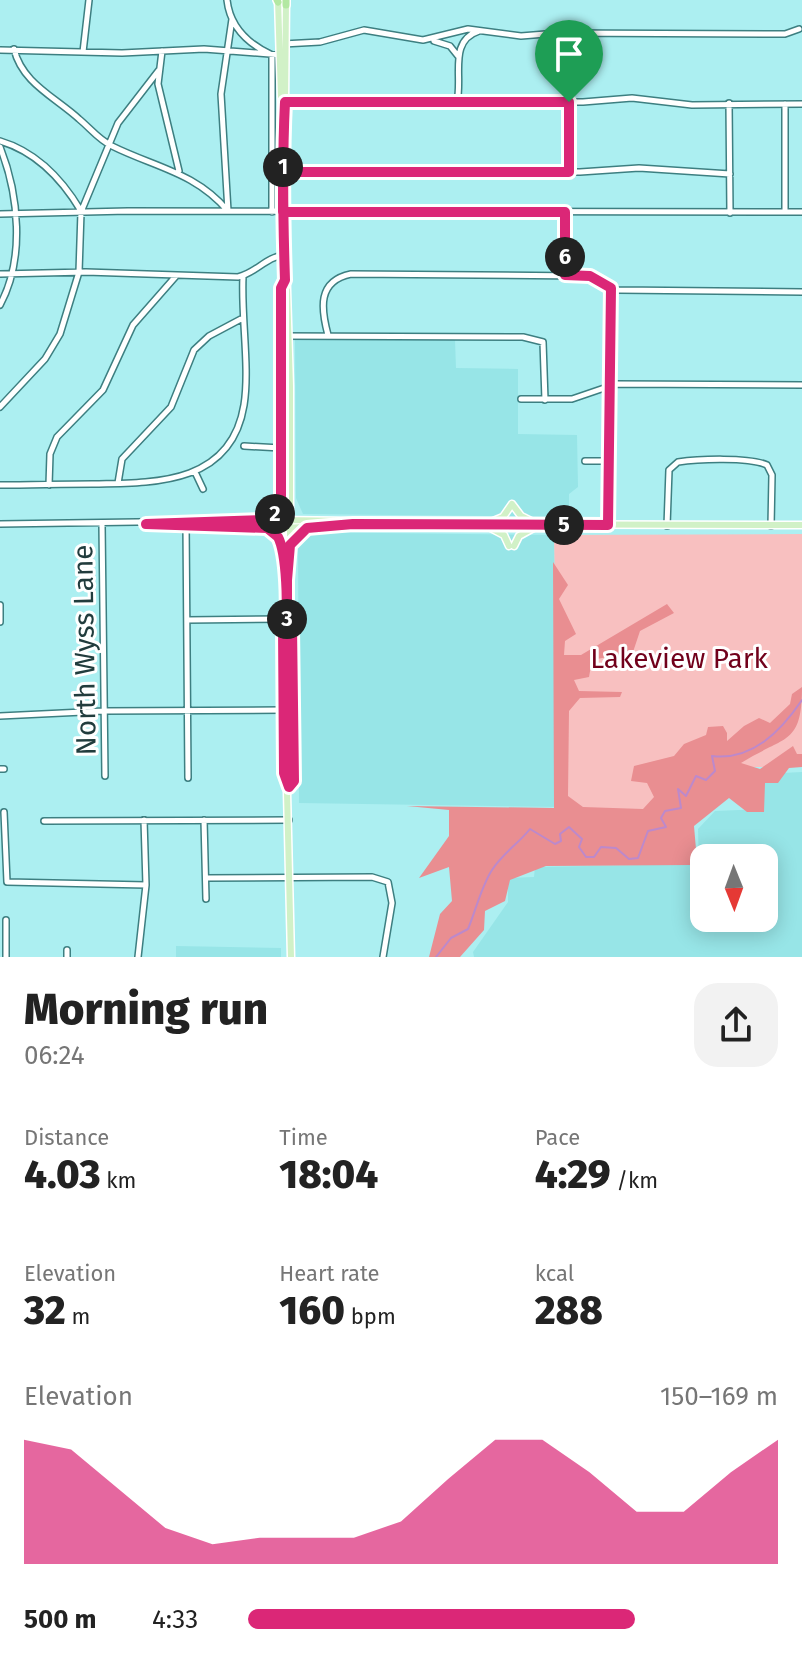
<!DOCTYPE html>
<meta charset="utf-8">
<style>
body{margin:0;font-family:"Fira Sans",sans-serif;background:#f2f2f2;color:#222;height:100vh;display:flex;flex-direction:column;font-size:30px;white-space:nowrap}
*{box-sizing:border-box;margin:0}
p{font-size:26px;color:#767676}
.icon{flex:none;width:44px;height:44px;fill:none;stroke:currentColor;stroke-width:2;stroke-linecap:round;stroke-linejoin:round}
.map{position:relative;height:957px;overflow:hidden}
.sheet{display:flex;flex-direction:column;background:#fff;flex:1}
.sheet>*{flex:none}
.needle{width:52px;rotate:179deg}
.fabs{position:absolute;left:690px;top:844px;display:grid;gap:16px}
.fabs a{display:grid;place-items:center;width:88px;height:88px;border-radius:16px;background:#fff;box-shadow:0 4px 20px #0003;font-size:40px}
.pin{position:absolute;display:grid;place-items:center;width:68px;height:68px;color:#fff;margin:-82px -34px;border-radius:50% 50% 50% 0;rotate:-45deg;box-shadow:0 0 8px #0007}
.pin .icon{rotate:45deg}
.km{position:absolute;width:40px;height:40px;margin:-20px;border-radius:50%;background:#222;color:#fff;font-size:22px;line-height:40px;text-align:center}
.round{display:grid;place-items:center;flex:none;width:84px;height:84px;border-radius:24px;background:#f2f2f2}
.summary{display:flex;align-items:center;justify-content:space-between;height:136px;padding:0 24px}
h1{font-size:44px;font-weight:800;line-height:60px}
.figures{display:grid;grid-template-columns:repeat(3,1fr);gap:12px;height:136px;padding:8px 24px}
.figures div{display:grid;align-content:center}
.figures b{font-size:40px;font-weight:800}
.figures small{font-size:22px;font-weight:400}
.figures p{font-size:22px}
.chart{height:224px;padding:16px 24px}
.chart p{display:flex;justify-content:space-between}
.chart svg{width:100%;height:144px;margin-top:8px;fill:#db2777;opacity:.7}
ul{padding:0 24px;list-style:none;font-size:26px}
li{display:grid;grid-template-columns:128px 96px 1fr;align-items:center;height:60px}
li i{height:20px;border-radius:10px;background:#db2777}
.map>svg:first-child{display:block}
</style>
<div class="map">
<svg width="802" height="957" viewBox="0 0 802 957">
<rect width="100%" height="100%" fill="#aceff1"/>
<path fill="#97e5e7" fill-rule="evenodd" d="M295 339 455 340 456 368 518 369V434L577 435 578 487 569 494V517L303 514 296 498Z
M298 532 554 535 559 807 299 803Z
M802 772V957H474L473 952 508 902V878L534 877 535 867 699 864 698 829 715 811 763 809 762 774ZM704 858H764V918H704Z
M176 946 281 948V957H176Z"/>
<path fill="#f8c0c0" d="M802 534V767H732L560 860 554 535Z"/>
<path fill="#e98e91" d="M553 562 568 585 559 599 576 634 565 641 564 655H581L667 604 674 613 640 631 633 652 592 660 589 677 574 680 579 691 622 692 620 697 580 698 569 711 568 796 583 807 643 809 654 797 647 783 631 781 634 766 674 756 684 744 706 735 708 727 723 726 727 733V741L744 726 759 718 770 723 790 704 792 694 802 687C802 746 785 735 741 763L760 769 793 746 797 754H802V767L789 768 778 783H765L764 812H747L729 798 694 826 697 861 704 862V872L693 865 546 866 510 880 505 901 485 911 484 930 460 957H429L440 914 452 901 449 867 419 878 449 836V810L407 806 554 808Z"/>
<g fill="none" stroke-linecap="round" stroke-linejoin="round">
<path stroke="#bc89cb" stroke-width="2" d="M436 957 451 938 468 929C476 910 481 887 492 870 503 853 518 844 530 829L555 844 561 841 560 834 569 827 582 839 579 847 586 857H594L601 847 616 848 629 859 638 858 648 831 666 827 661 818 665 811 681 808 678 789 686 796 696 776 706 780 715 771 712 756C752 761 781 731 802 700"/>
<g stroke="#3d7f81" stroke-width="8">
<path id="minor" d="M227 0C230 27 248 44 272 55V212
M434 41 450 46 458 56
M283 44 320 42 364 30 423 40 468 29 521 36 558 33 785 34 799 29
M14 49C22 83 55 97 79 119 90 128 99 140 112 146 154 167 195 172 228 211
M0 50 122 53 204 49 282 55
M162 51 158 84 179 171
M83 52 89 0
M284 102H583L632 98 692 105 802 104
M457 102C463 76 448 41 479 31
M569 102V172
M729 103 730 213
M785 104V211
M0 141C37 152 62 179 81 211
M0 147C19 195 25 259 0 305
M283 172H580L639 168 730 174
M228 211 221 94 232 19
M0 214 128 211 802 212
M0 274 86 272 238 277C256 273 266 257 284 255
M565 275V212
M328 335C321 309 317 281 351 274L583 276 618 290 802 292
M281 336 523 337 543 342 545 400
M521 399H572L616 384 802 385
M0 407 45 359 60 334 79 272 81 212 118 123 159 70
M244 446 281 448
M585 461H609
M195 472 203 489
M118 483 122 459 171 407 194 350 209 336 241 319
M0 485C31 485 61 484 92 484 154 483 231 485 244 405 250 368 241 317 243 277
M49 485 50 454 57 437 103 390 133 325 176 276
M186 523 188 778
M0 524 282 520
M102 524 105 776
M608 525 611 288
M195 526 282 528
M667 526 669 470 678 462C698 459 749 457 767 465L772 475 771 526
M0 605V622
M187 620 287 619
M0 716 104 711 284 710
M0 769H4
M4 812 7 882 146 885
M204 820 206 899
M44 821 289 820
M206 878 372 877 388 882 392 903 383 957
M6 920V957
M67 950V957
M138 957 146 885 144 820"/>
</g>
<g stroke="#fff" stroke-width="9">
<path id="major" d="M278 0 290 386V566L287 619 283 627 291 957
M285 103 286 2
M285 280 281 288 282 567 286 579
M283 364 286 382 290 386 285 401
M266 520 280 506
M282 520 349 521 353 524 802 525
M491 522 503 517 512 504 521 516 535 523
M487 526 504 535 509 546
M267 528 281 543
M286 528 353 524
M290 545 307 528
M514 546 519 536 537 526
M287 619 292 627 294 781 289 787"/>
</g>
<g stroke="#fff" stroke-width="10">
<path id="highway" d="M277 0 278 2
M286 5V0"/>
</g>
<use href="#minor" stroke="#fff" stroke-width="5"/>
<use href="#major" stroke="#d1f1c7" stroke-width="6"/>
<use href="#highway" stroke="#b3e8a2" stroke-width="7"/>
</g>
<g fill="none" stroke-linecap="round" stroke-linejoin="round">
<g stroke="#fff" stroke-width="16">
<path id="route" d="M569 102H285C282 161 283 221 285 280L281 288V503L278 511 266 520 146 524 267 528 278 537C286 552 290 611 283 627L284 773 289 787 294 781 292 627 287 619V580L290 545 307 528 353 524 608 525 611 288 590 276 565 275V212H283V172H569V102"/>
</g>
<use href="#route" stroke="#db2777" stroke-width="10"/>
</g>
<g text-anchor="middle" stroke-width="6" stroke-linejoin="round" paint-order="stroke">
<g font-size="28" fill="#213c3d" stroke="#fff">
<text transform="translate(84 650) rotate(-91)" y="10">North Wyss Lane</text>
</g>
<g font-size="28" fill="#71001b" stroke="#fff">
<text x="679" y="668">Lakeview Park</text>
</g>
</g>
</svg>
<div class="fabs">
<a><svg class="needle" viewBox="-14 -14 28 28"><path d="M0-13l5 13h-10z" fill="#e53935"/><path d="M0 13l5-13h-10z" fill="#767676"/></svg></a>
</div>
<div class="pin" style="left:569px;top:102px;background:#1e9e55"><svg class="icon" aria-label="arrive" viewBox="0 0 24 24"><path d="M6 21V4h12l-3 4 3 4H6"/></svg></div>
<b class="km" style="left:283px;top:167px">1</b>
<b class="km" style="left:275px;top:514px">2</b>
<b class="km" style="left:287px;top:619px">3</b>
<b class="km" style="left:564px;top:525px">5</b>
<b class="km" style="left:565px;top:257px">6</b>
</div>
<section class="sheet">
<div class="summary"><div><h1>Morning run</h1><p>06:24</p></div><a class="round"><svg class="icon" aria-label="share" viewBox="0 0 24 24"><path d="M12 15V3M7 8l5-5 5 5M5 13v7h14v-7"/></svg></a></div>
<div class="figures">
<div><p>Distance</p><b>4.03<small> km</small></b></div>
<div><p>Time</p><b>18:04</b></div>
<div><p>Pace</p><b>4:29<small> /km</small></b></div>
</div>
<div class="figures">
<div><p>Elevation</p><b>32<small> m</small></b></div>
<div><p>Heart rate</p><b>160<small> bpm</small></b></div>
<div><p>kcal</p><b>288</b></div>
</div>
<div class="chart"><p><span>Elevation</span>150–169 m</p>
<svg viewBox="0 0 160 44" preserveAspectRatio="none"><path d="M0 44V6L10 9L20 21L30 33L40 38L50 36L60 36L70 36L80 31L90 18L100 6L110 6L120 16L130 28L140 28L150 16L160 6V44z"/></svg>
</div>
<ul>
<li><b>500 m</b>4:33<i style="width:73%"></i></li>
</ul>
</section>
